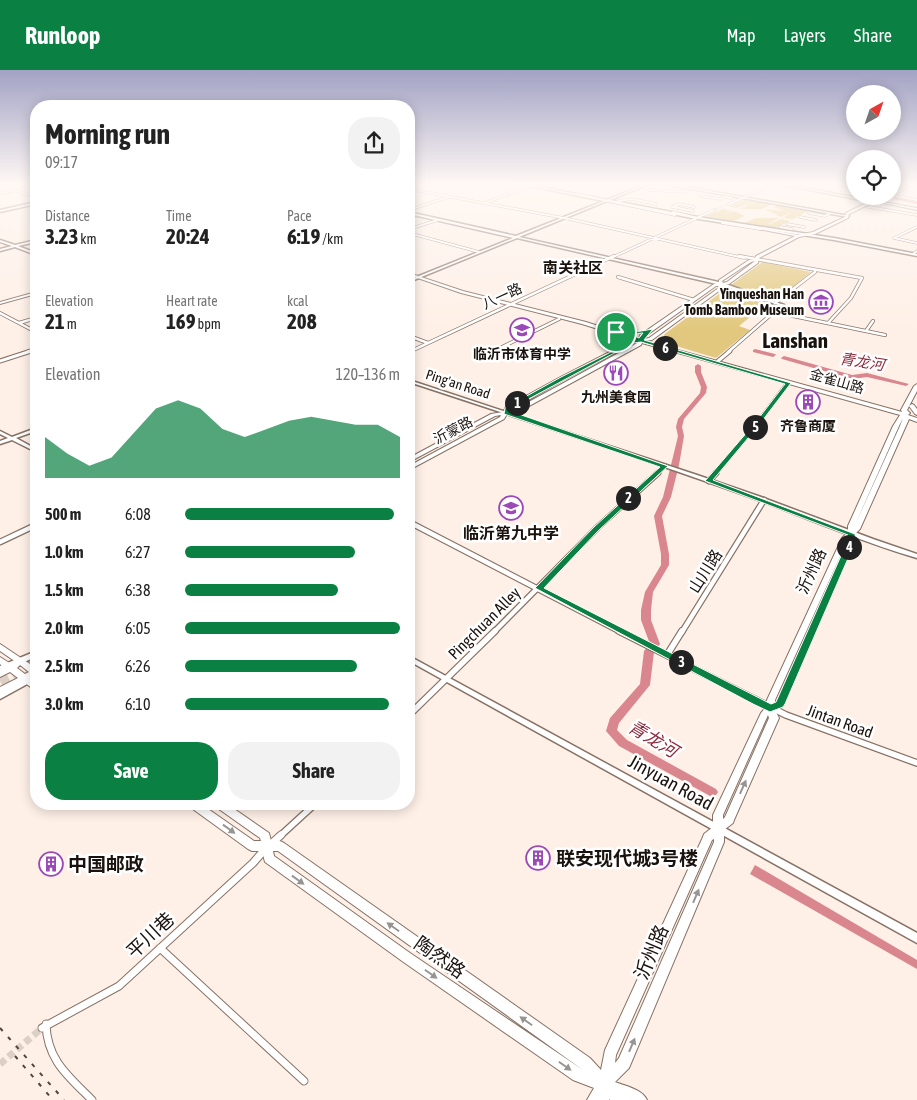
<!DOCTYPE html>
<meta charset="utf-8">
<style>
body{margin:0;font-family:"Asap Condensed","Noto Sans SC",sans-serif;background:#f2f2f2;color:#222;height:100vh;display:flex;flex-direction:column;font-size:19px;white-space:nowrap}
*{box-sizing:border-box;margin:0}
p{font-size:16px;color:#767676}
.icon{flex:none;width:28px;height:28px;fill:none;stroke:currentColor;stroke-width:2;stroke-linecap:round;stroke-linejoin:round}
.map{position:relative;flex:1;overflow:hidden}
.details{position:absolute;left:30px;top:30px;width:385px;height:710px;display:flex;flex-direction:column;background:#fff;border-radius:20px;box-shadow:0 2px 12px #0003}
.details>*{flex:none}
.needle{width:32px;rotate:40deg}
.fabs{position:absolute;left:846px;top:15px;display:grid;gap:10px}
.fabs a{display:grid;place-items:center;width:55px;height:55px;border-radius:50%;background:#fff;box-shadow:0 2px 12px #0003;font-size:25px}
.pin{position:absolute;display:grid;place-items:center;width:42px;height:42px;color:#fff;margin:-21px;border:2px solid #fff;border-radius:50%;box-shadow:0 1px 5px #0007}
.km{position:absolute;width:25px;height:25px;margin:-12px;border-radius:50%;background:#222;color:#fff;font-size:14px;line-height:25px;text-align:center}
.round{display:grid;place-items:center;flex:none;width:52px;height:52px;border-radius:20px;background:#f2f2f2}
.summary{display:flex;align-items:center;justify-content:space-between;height:85px;padding:0 15px}
h1{font-size:28px;font-weight:700;line-height:38px}
.stats{display:grid;grid-template-columns:repeat(3,1fr);gap:8px;height:85px;padding:5px 15px}
.stats div{display:grid;align-content:center}
.stats b{font-size:21px;font-weight:700}
.stats small{font-size:14px;font-weight:400}
.stats p{font-size:14px}
.chart{height:140px;padding:10px 15px}
.chart p{display:flex;justify-content:space-between}
.chart svg{width:100%;height:90px;margin-top:5px;fill:#0b8043;opacity:.7}
.cta{display:flex;gap:10px;margin-top:auto;padding:10px 15px}
.cta a{flex:1;height:58px;border-radius:20px;background:#0b8043;color:#fff;font-size:20px;font-weight:700;line-height:58px;text-align:center}
.cta a+a{background:#f2f2f2;color:#222}
ul{padding:0 15px;list-style:none;font-size:16px}
li{display:grid;grid-template-columns:80px 60px 1fr;align-items:center;height:38px}
li i{height:12px;border-radius:6px;background:#0b8043}
header{display:flex;align-items:center;gap:30px;box-sizing:border-box;height:70px;padding:0 25px;background:#0b8043;color:#fff}
header strong{font-size:24px}
nav{display:flex;gap:28px;margin-inline-start:auto;font-size:18px}
.map>svg:first-child{display:block}
</style>
<header>
<strong>Runloop</strong>
<nav><a>Map</a><a>Layers</a><a>Share</a></nav>
</header>
<div class="map">
<svg width="917" height="1030" viewBox="0 0 917 1030">
<rect width="100%" height="100%" fill="#fef0e7"/>
<path fill="#e2c87e" d="M744 130 772 134 762 139H739L747 136V134L738 138 729 137Z
M777 135 782 136 810 140 793 149 783 148 792 142 781 147 765 139 783 141 774 137Z
M723 139 732 141 723 145 734 141 745 146 734 151 706 146Z
M756 148H779L768 154H770L781 149 790 151 775 158 744 153Z
M761 193 762 192 811 202 779 228 772 230 731 215Z
M727 218 775 234 772 237 765 235 739 256 750 260 716 288 676 276 665 270 664 265 666 263Z"/>
<path fill="#d9868e" d="M755 795 917 890V899L750 804Z"/>
<g fill="none" stroke-linecap="round" stroke-linejoin="round">
<path fill="#d9868e" fill-rule="evenodd" d="M842 114 855 118V120L836 114Z
M894 127 917 132V134L893 129Z
M755 279 775 284 776 285 773 287 753 282V280Z
M784 286 852 305 867 303 909 314 906 316 867 307 852 309 782 289 781 288Z
M698 294 701 296V302L707 317 706 323 684 349 682 357 684 366 679 395 671 427 662 446 669 484V495L653 522 651 540V550L660 574 654 582 650 615 619 653 617 660 627 670 716 719 718 722 716 725 712 727 619 676 606 661 610 648 640 614 644 581 650 574 641 550V540L645 522 661 495V484L654 446 663 427 671 395 678 366 676 357 678 349 700 323 701 317 695 302V296Z"/>
<path stroke="#dccfc6" stroke-width="2" stroke-dasharray="2 1" stroke-linecap="butt" d="M714 140 729 134"/>
<path stroke="#dccfc6" stroke-width="7" stroke-dasharray="7 4" stroke-linecap="butt" d="M0 994 42 958"/>
<path stroke="#dccfc6" stroke-width="9" stroke-dasharray="9 4.5" stroke-linecap="butt" d="M0 611 36 592
M2 615 16 608"/>
<g stroke="#877265" stroke-width="3">
<path id="street-far5" d="M518 114 533 116
M16 118 34 114
M409 119 569 149 744 188
M13 120 36 127
M649 120 688 122
M0 123 12 121 18 115 16 114
M576 124 675 145
M700 126 721 129 725 127 731 128
M896 126 917 130
M618 131 632 129 656 134
M485 133 530 116
M729 134 775 114
M672 137 679 134 694 137
M673 137 693 141
M869 137 917 145
M409 140 448 127
M673 142 697 148
M809 143 825 146 829 144
M800 147 816 150
M722 153 760 159
M787 154 804 157
M780 157 792 159
M917 157 894 168 917 173
M409 159 438 150
M409 163 479 182
M913 184 917 181
M611 188 714 140"/>
</g>
<g stroke="#877265" stroke-width="4">
<path id="street-far4" d="M739 186 862 208 851 228 828 253
M618 207 694 230
M775 233 815 202
M774 242 885 265
M0 243 36 262
M19 253 36 248
M866 261 873 251
M409 266 428 273
M27 282 36 279
M409 282 614 186
M492 282 559 249
M728 282 782 235"/>
</g>
<g stroke="#877265" stroke-width="5">
<path id="street-far3" d="M409 282 412 281
M484 286 495 281
M0 291 31 281
M718 291 730 281
M656 404 665 396
M715 404 757 354 788 313"/>
</g>
<g stroke="#877265" stroke-width="7">
<path id="street-far2" d="M709 411 716 403
M409 452 621 562
M0 472 36 455
M494 562 599 456 658 403
M682 562 764 430"/>
</g>
<g stroke="#877265" stroke-width="8">
<path id="street-far1" d="M619 561 786 645 917 693
M667 585 682 561
M409 645 495 561
M280 766 315 734"/>
</g>
<g stroke="#877265" stroke-width="9">
<path id="street" d="M272 773 281 765
M160 878 304 1011
M46 954C47 990 68 1006 92 1030
M42 958 119 916 253 793 266 778"/>
</g>
<g stroke="#877265" stroke-width="3">
<path id="secondary" d="M519 114H525L607 130 645 114H649L610 130 692 146 834 168 917 184V186L834 170 692 148 607 131 519 167 723 213 784 235 781 236 721 215 517 168 409 212V210L513 168 409 144V142L516 166 604 131Z
M664 114H671L849 146 848 147Z
M778 114H785L878 132 877 133Z
M36 132V134L0 142V140Z
M0 170 15 175 36 170V172L18 176 36 183V185L15 177 0 181V179L12 176 0 172Z
M409 310 697 405 761 427 873 469 917 484V488C855 470 796 443 736 422 627 383 518 348 409 312Z
M36 358V361L16 368 36 379V382L12 370 0 374V371L8 368 0 364V361L12 367Z
M34 582H36V587L0 602V596Z
M409 586 917 863V873L409 591Z
M33 601H36V607L31 612 0 629V623L25 608Z"/>
</g>
<g stroke="#877265" stroke-width="2">
<path id="primary" d="M415 114H420L409 118V116Z
M909 114H913L883 132 917 138V140L878 132 872 133 849 144 848 148 815 164 799 167 759 188 758 193 729 214 723 215V218L652 270 645 271 902 342 901 340 914 316 917 314V321L907 340 910 343 908 345 917 348V352L909 349 860 459 855 464V470L784 634 783 636 775 640 779 648 734 750 733 753 724 760V772L629 998 615 1012C625 1016 642 1019 647 1030H610L609 1029V1030H587L594 1018 573 1010 402 891 265 792 262 781H252L248 779 190 737 189 734H201L254 771H261L260 768 216 737 215 734H227L269 763 271 771H280L284 773 590 988 601 1000 605 980 703 767 704 764 713 757V745L761 643 766 637 767 630 842 468 848 462V456L893 356 900 345 642 273 641 275 518 342 507 344 504 349 409 400V396L500 347 501 345 495 346 411 391 409 392V388L491 344 503 342 506 337 561 307 633 270 582 254 461 223 409 205V203L463 221 586 252 639 269 640 265 714 214 719 213V210L749 190 755 189 756 186 795 166 758 159 757 157 798 165 813 162 845 147 846 143 870 131 882 130 889 126H892V124ZM755 191 727 212 723 213 722 211 751 192ZM716 216H719L720 217 649 268 643 269 644 267ZM633 273H637L514 340 509 341 565 309ZM903 348 900 356 854 457 899 356ZM848 469 777 632H775V630ZM768 645 769 648 725 747 723 749V745ZM714 769V772L619 988 615 993 616 985 712 770ZM273 781H278L583 1000 410 883 274 786Z
M36 222V224L0 234V232Z
M912 334 914 335 917 339V345L915 344 909 336Z
M0 574 36 598V606L31 609 36 613V620L33 619 24 612 0 624V617L18 608 10 602 0 607V600L4 598 0 594V587L11 594 16 592 0 581ZM20 595 29 602 25 604 17 598Z"/>
</g>
<use href="#street-far5" stroke="#fff" stroke-width="2"/>
<use href="#street-far4" stroke="#fff" stroke-width="2.5"/>
<use href="#street-far3" stroke="#fff" stroke-width="3"/>
<use href="#street-far2" stroke="#fff" stroke-width="4.5"/>
<use href="#street-far1" stroke="#fff" stroke-width="5.5"/>
<use href="#street" stroke="#fff" stroke-width="7"/>
<use href="#secondary" fill="#fff" fill-rule="evenodd"/>
<use href="#primary" fill="#fff" fill-rule="evenodd"/>
<path stroke="#4e453f" stroke-width="2" stroke-dasharray="4 8" stroke-linecap="butt" d="M0 958 64 1030
M15 986 53 1030"/>
</g>
<defs><path id="oneway-solid" d="M-6-.8H1V-3.2L6.5 0L1 3.2V.8H-6Z" transform="scale(1.25)"/></defs>
<g fill="#989492">
<use href="#oneway-solid" transform="translate(743 717) rotate(-66)"/>
<use href="#oneway-solid" transform="translate(229 759) rotate(36)"/>
<use href="#oneway-solid" transform="translate(298 810) rotate(36)"/>
<use href="#oneway-solid" transform="translate(696 826) rotate(-67)"/>
<use href="#oneway-solid" transform="translate(393 857) rotate(-145)"/>
<use href="#oneway-solid" transform="translate(431 904) rotate(35)"/>
<use href="#oneway-solid" transform="translate(526 951) rotate(-145)"/>
<use href="#oneway-solid" transform="translate(632 975) rotate(-67)"/>
<use href="#oneway-solid" transform="translate(565 996) rotate(35)"/>
</g>
<linearGradient id="sky" x2="0" y2="1"><stop stop-color="#a2a2c4"/><stop offset="0.44" stop-color="#fff8f4"/><stop offset="1" stop-color="#fff8f4" stop-opacity="0"/></linearGradient>
<rect width="917" height="259" fill="url(#sky)"/>
<path fill="#0b8043" stroke="#fff" fill-rule="evenodd" d="M653 259 644 270 791 313 759 355 713 410 855 464 856 470 785 634 783 637 770 642 753 634 535 518 594 457 660 397 504 344 505 338 561 307 635 270 614 263V261L635 262ZM643 263 639 268 628 264ZM641 272 785 314 755 353 705 411 848 465V470L776 632 771 634 544 518 599 460 668 396 510 341V339L633 273Z"/>
<defs>
<g id="museum-ring" transform="scale(1.25)"><circle r="9.5" fill="#fff" stroke="#9b49b8" stroke-width="1.5"/><path d="M0-6L6-3V-2H-6V-3ZM-5-1h2V3h-2ZM-1-1h2V3h-2ZM3-1h2V3H3ZM-6 4H6V6H-6Z" fill="#9b49b8"/></g>
<g id="school-ring" transform="scale(1.25)"><circle r="9.5" fill="#fff" stroke="#9b49b8" stroke-width="1.5"/><path d="M0-5L7-2L0 1L-7-2ZM-4 1L0 2.5L4 1V4Q0 6-4 4Z" fill="#9b49b8"/></g>
<g id="restaurant-ring" transform="scale(1.25)"><circle r="9.5" fill="#fff" stroke="#9b49b8" stroke-width="1.5"/><path d="M-5-6h1v4h1v-4h1v4h1v-4h1v5L-1.5 .5V6h-2V.5L-5-1ZM5-6V6H3V1.5H1.5Q1.5-4 5-6Z" fill="#9b49b8"/></g>
<g id="building-ring" transform="scale(1.25)"><circle r="9.5" fill="#fff" stroke="#9b49b8" stroke-width="1.5"/><path d="M-4-6H4V6H1V3H-1V6H-4ZM-2.5-4.3h1.7v1.8h-1.7ZM.8-4.3h1.7v1.8H.8ZM-2.5-1h1.7V.8h-1.7ZM.8-1h1.7V.8H.8Z" fill="#9b49b8"/></g>
</defs>
<g fill-rule="evenodd">
<use href="#museum-ring" x="821" y="232"/>
<use href="#school-ring" x="522" y="260"/>
<use href="#restaurant-ring" x="616" y="303"/>
<use href="#building-ring" x="808" y="332"/>
<use href="#school-ring" x="511" y="438"/>
<use href="#building-ring" x="538" y="788"/>
<use href="#building-ring" x="51" y="794"/>
</g>
<g text-anchor="middle" stroke-width="5" stroke-linejoin="round" paint-order="stroke">
<g font-size="14" font-weight="bold" fill="#1a120d" stroke="#fff">
<text x="804" y="229" text-anchor="end">Yinqueshan Han<tspan x="804" dy="16">Tomb Bamboo Museum</tspan></text>
<text x="522" y="289">临沂市体育中学</text>
<text x="616" y="332">九州美食园</text>
<text x="808" y="361">齐鲁商厦</text>
</g>
<g font-size="14" fill="#1a120d" stroke="#fff">
<text transform="translate(502 226) rotate(-25)" y="5">八一路</text>
<text transform="translate(837 311) rotate(16)" y="5">金雀山路</text>
<text transform="translate(458 314) rotate(18)" y="5">Ping'an Road</text>
<text transform="translate(453 360) rotate(-28)" y="5">沂蒙路</text>
</g>
<g font-size="15" font-weight="bold" fill="#1a120d" stroke="#fff">
<text x="573" y="203">南关社区</text>
</g>
<g font-size="15" font-style="italic" fill="#8d2b3d" stroke="#fff">
<text transform="translate(862 292) rotate(9)" y="5">青龙河</text>
</g>
<g font-size="16" font-weight="bold" fill="#1a120d" stroke="#fff">
<text x="511" y="469">临沂第九中学</text>
</g>
<g font-size="16" fill="#1a120d" stroke="#fff">
<text transform="translate(705 501) rotate(-58)" y="6">山川路</text>
<text transform="translate(811 501) rotate(-65)" y="6">沂州路</text>
<text transform="translate(484 553) rotate(-45)" y="6">Pingchuan Alley</text>
<text transform="translate(840 651) rotate(20)" y="6">Jintan Road</text>
</g>
<g font-size="18" font-style="italic" fill="#8d2b3d" stroke="#fff">
<text transform="translate(653 669) rotate(31)" y="6">青龙河</text>
</g>
<g font-size="19" fill="#1a120d" stroke="#fff">
<text transform="translate(671 712) rotate(29)" y="7">Jinyuan Road</text>
<text transform="translate(150 865) rotate(-43)" y="7">平川巷</text>
<text transform="translate(651 882) rotate(-67)" y="7">沂州路</text>
<text transform="translate(440 887) rotate(35)" y="7">陶然路</text>
</g>
<g font-size="19" font-weight="bold" fill="#1a120d" stroke="#fff" text-anchor="start">
<text x="556" y="795">联安现代城3号楼</text>
<text x="68" y="801">中国邮政</text>
</g>
<g font-size="21" font-weight="bold" fill="#1a120d" stroke="#fff">
<text x="795" y="278">Lanshan</text>
</g>
</g>
</svg>
<div class="fabs">
<a><svg class="needle" viewBox="-14 -14 28 28"><path d="M0-13l5 13h-10z" fill="#e53935"/><path d="M0 13l5-13h-10z" fill="#767676"/></svg></a>
<a><svg class="icon" aria-label="locate" viewBox="0 0 24 24"><circle cx="12" cy="12" r="6"/><path d="M12 2v4M12 18v4M2 12h4M18 12h4"/></svg></a>
</div>
<div class="pin" style="left:616px;top:262px;background:#1e9e55"><svg class="icon" aria-label="arrive" viewBox="0 0 24 24"><path d="M6 21V4h12l-3 4 3 4H6"/></svg></div>
<b class="km" style="left:517px;top:333px">1</b>
<b class="km" style="left:628px;top:428px">2</b>
<b class="km" style="left:681px;top:592px">3</b>
<b class="km" style="left:849px;top:477px">4</b>
<b class="km" style="left:755px;top:357px">5</b>
<b class="km" style="left:665px;top:278px">6</b>
<section class="details">
<div class="summary"><div><h1>Morning run</h1><p>09:17</p></div><a class="round"><svg class="icon" aria-label="share" viewBox="0 0 24 24"><path d="M12 15V3M7 8l5-5 5 5M5 13v7h14v-7"/></svg></a></div>
<div class="stats">
<div><p>Distance</p><b>3.23<small> km</small></b></div>
<div><p>Time</p><b>20:24</b></div>
<div><p>Pace</p><b>6:19<small> /km</small></b></div>
</div>
<div class="stats">
<div><p>Elevation</p><b>21<small> m</small></b></div>
<div><p>Heart rate</p><b>169<small> bpm</small></b></div>
<div><p>kcal</p><b>208</b></div>
</div>
<div class="chart"><p><span>Elevation</span>120–136 m</p>
<svg viewBox="0 0 160 44" preserveAspectRatio="none"><path d="M0 44V24L10 32L20 38L30 34L40 22L50 10L60 6L70 10L80 20L90 24L100 20L110 16L120 14L130 16L140 18L150 18L160 24V44z"/></svg>
</div>
<ul>
<li><b>500 m</b>6:08<i style="width:97%"></i></li>
<li><b>1.0 km</b>6:27<i style="width:79%"></i></li>
<li><b>1.5 km</b>6:38<i style="width:71%"></i></li>
<li><b>2.0 km</b>6:05<i style="width:100%"></i></li>
<li><b>2.5 km</b>6:26<i style="width:80%"></i></li>
<li><b>3.0 km</b>6:10<i style="width:95%"></i></li>
</ul>
<div class="cta"><a>Save</a><a>Share</a></div>
</section>
</div>
